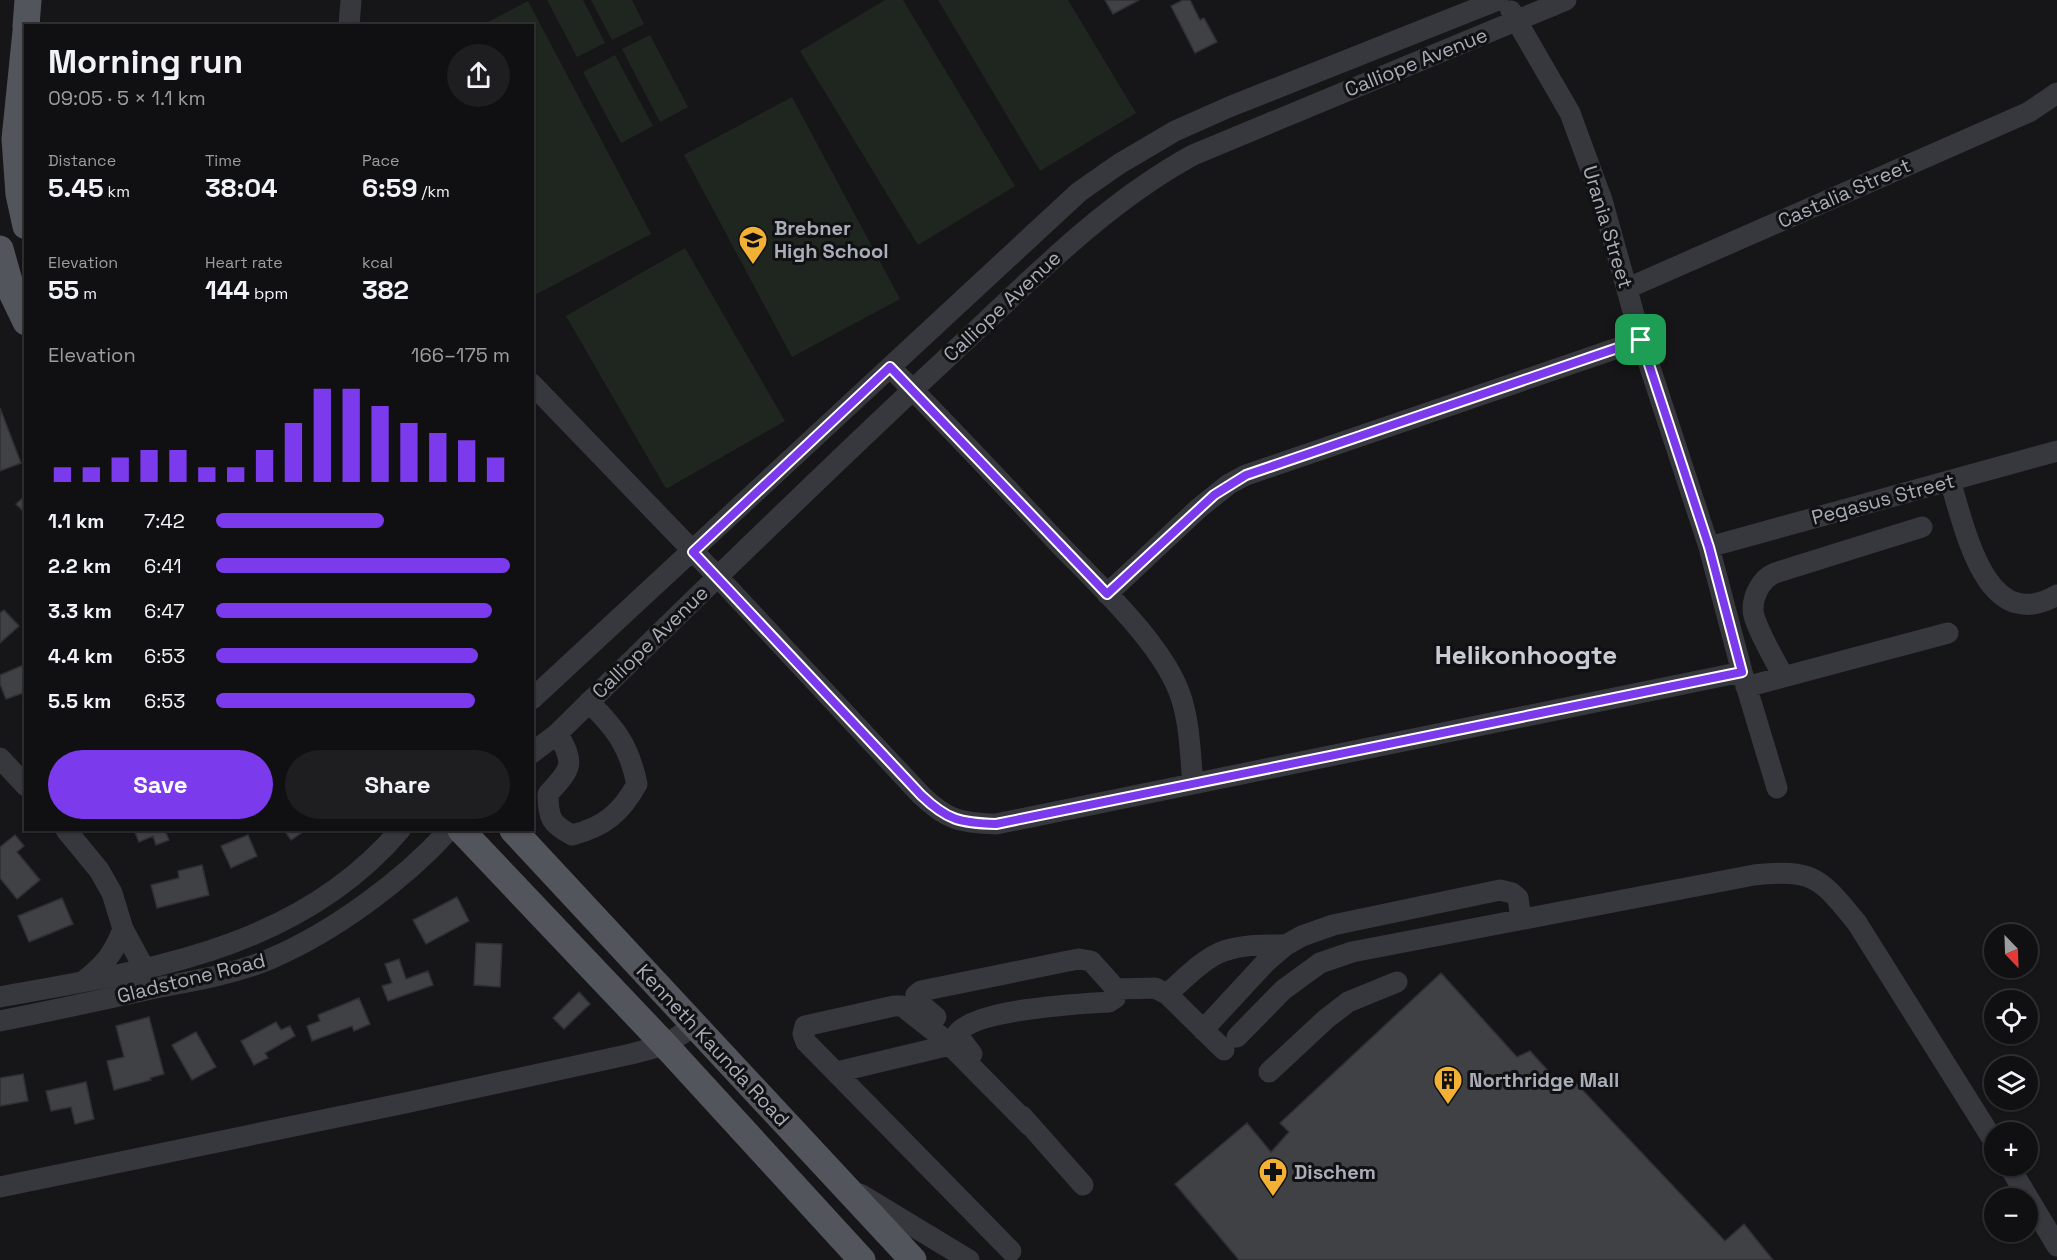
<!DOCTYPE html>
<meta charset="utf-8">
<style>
body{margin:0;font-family:"Space Grotesk",sans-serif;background:#1e1e20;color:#f1f3f6;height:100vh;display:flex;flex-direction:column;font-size:22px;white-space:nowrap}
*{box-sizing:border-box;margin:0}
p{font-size:20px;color:#9c9d9f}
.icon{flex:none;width:33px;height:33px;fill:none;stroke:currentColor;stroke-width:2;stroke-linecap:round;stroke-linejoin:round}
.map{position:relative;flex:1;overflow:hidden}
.side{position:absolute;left:24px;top:24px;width:510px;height:807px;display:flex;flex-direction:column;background:#101012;border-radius:0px;box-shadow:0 2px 4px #0004,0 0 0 2px #303032}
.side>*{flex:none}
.needle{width:39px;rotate:157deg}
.tools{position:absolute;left:1984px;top:924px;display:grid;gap:12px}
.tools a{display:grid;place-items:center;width:54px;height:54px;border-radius:50%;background:#101012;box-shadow:0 2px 4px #0004,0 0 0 2px #303032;font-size:30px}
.pin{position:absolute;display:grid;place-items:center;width:51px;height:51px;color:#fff;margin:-26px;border-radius:12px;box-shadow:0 3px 9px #0006}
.round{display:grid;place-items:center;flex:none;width:63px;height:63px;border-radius:32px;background:#1e1e20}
.headline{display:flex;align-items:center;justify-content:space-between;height:102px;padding:0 24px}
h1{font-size:33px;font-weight:800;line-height:45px}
.stats{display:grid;grid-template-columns:repeat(3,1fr);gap:9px;height:102px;padding:6px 24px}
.stats div{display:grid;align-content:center}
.stats b{font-size:26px;font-weight:800}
.stats small{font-size:16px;font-weight:400}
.stats p{font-size:16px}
.chart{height:168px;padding:12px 24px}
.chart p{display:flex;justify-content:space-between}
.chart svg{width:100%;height:108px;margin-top:6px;stroke:#7c3aed;stroke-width:6}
.button{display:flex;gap:12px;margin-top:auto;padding:12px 24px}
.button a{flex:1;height:69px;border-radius:36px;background:#7c3aed;color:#fff;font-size:24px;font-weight:800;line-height:69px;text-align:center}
.button a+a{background:#1e1e20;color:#f1f3f6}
ul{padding:0 24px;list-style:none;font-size:20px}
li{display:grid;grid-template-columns:96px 72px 1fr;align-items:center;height:45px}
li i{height:15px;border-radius:8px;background:#7c3aed}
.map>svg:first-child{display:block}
</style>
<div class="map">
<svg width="2057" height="1260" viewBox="0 0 2057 1260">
<rect width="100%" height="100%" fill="#161618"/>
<path fill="#1e261f" d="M547 0H583L605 43 577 57Z
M591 0H632L644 24 612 40Z
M885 0H903L1015 186 918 245 800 51Z
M938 0H1068L1136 113 1040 171Z
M528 1 651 234 533 296 532 26 482 25Z
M650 35 688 107 660 122 622 49Z
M615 55 653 126 621 143 583 72Z
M792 97 900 299 792 357 684 155Z
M685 248 785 421 666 489 566 316Z"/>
<path fill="#404145" stroke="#303034" stroke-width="1.5" d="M1105 0H1139L1113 14Z
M1183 0H1190L1200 20 1204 18 1217 42 1195 53 1171 6Z
M0 408 21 463 0 471Z
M26 495V514L16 504Z
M4 610 19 626 0 643V613Z
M26 664V692L6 699 0 684V675Z
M134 830H175L166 833 169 840 156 845 153 836 139 842Z
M284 830H306L291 840Z
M15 835 24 846 17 852 40 880 17 899 0 878V847Z
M248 835 257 856 231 868 221 846Z
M202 865 209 895 157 908 151 885 179 878 178 871Z
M457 897 469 921 426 944 413 920Z
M62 898 73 924 29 942 18 916Z
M476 943 502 944 500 987 474 985Z
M399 959 406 979 428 971 433 985 388 1001 382 986 392 983 385 964Z
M1441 973 1517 1057 1530 1051 1562 1086 1575 1082 1725 1241 1744 1224 1773 1260H1239L1175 1184 1247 1123 1271 1152 1289 1132 1280 1123Z
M579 992 590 1004 564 1029 553 1018Z
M359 998 370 1024 354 1031 352 1026 312 1041 307 1026 320 1021 318 1015Z
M149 1017 164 1074 150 1078 151 1080 114 1090 107 1061 124 1057 116 1026Z
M276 1022 281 1030 290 1026 295 1036 265 1053 268 1058 254 1065 241 1041Z
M196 1032 216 1067 192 1080 172 1045Z
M23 1074 28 1101 0 1106V1078Z
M86 1082 94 1119 75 1124 71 1107 51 1111 46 1091Z"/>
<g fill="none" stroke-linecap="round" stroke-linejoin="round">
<path stroke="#37383d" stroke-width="21" d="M1511 11 1570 113 1602 200 1641 340 1709 547 1742 672 1777 788
M349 26 351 0
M1628 288 2029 112 2057 93
M890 367C948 425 1004 485 1060 545 1098 584 1158 640 1178 689 1190 718 1190 753 1193 784
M532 384 717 576 921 795C947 820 960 823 996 824L1742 672
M1950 481C1965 527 1985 637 2057 595
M1709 547 2057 451
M1107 594 1199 508 1229 484 1246 475 1641 340
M1783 676C1774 658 1760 636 1754 616 1750 600 1760 579 1775 573L1922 527
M1746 687 1948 633
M532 699 1079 192 1119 164 1175 131 1229 107 1498 0
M558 733C575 766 572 767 548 794 548 818 551 824 572 835 604 827 621 813 637 784 629 746 616 729 589 702
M532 753 558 733C687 606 817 479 949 356 1027 284 1100 206 1193 155L1566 0
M0 758 26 786
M66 830 99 870 112 893 123 929 144 968 147 980
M85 980C105 964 114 953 123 929
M1167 994C1182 981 1205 957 1224 951 1244 944 1265 945 1286 945
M0 997C147 970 298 950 400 830
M936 1017 918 1002 916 995 921 991 1063 962 1079 959 1091 961 1116 989 1155 988 1167 994 1224 1050
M0 1021C50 1011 101 1000 151 989 191 981 232 975 270 959 333 932 403 881 449 830
M1203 1030 1266 962 1286 945 1302 936 1333 925 1500 890 1512 893 1518 898 1521 919
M1237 1037 1283 990 1320 963 1352 952 1754 875C1815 869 1820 878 1857 923L1995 1143
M972 1054 957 1034C974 1009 1078 1004 1109 1002L1115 998 1116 989
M837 1072 946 1046 947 1043
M1269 1072 1326 1019 1348 1002 1397 982
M1022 1116 1083 1185
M2009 1166 2057 1246
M0 1187 405 1103 631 1054 665 1045 694 1026
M860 1194 969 1260
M1011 1251 806 1042 803 1034 805 1026 894 1006H902L944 1039 1030 1126"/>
<path stroke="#53555c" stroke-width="27" d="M26 26 28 0
M26 31 15 139 19 194 26 226
M0 249 13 295 26 322
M461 830 665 1045 862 1260
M513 830 913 1260"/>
</g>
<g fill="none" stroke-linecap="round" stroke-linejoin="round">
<g stroke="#fff" stroke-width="12">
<path id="route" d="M1641 340 1709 547 1742 672 996 824C960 823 947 820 921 795L693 552 890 367 1107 594 1214 495 1246 475Z"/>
</g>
<use href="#route" stroke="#7c3aed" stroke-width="8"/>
</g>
<defs>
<g id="school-pin" transform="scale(1.5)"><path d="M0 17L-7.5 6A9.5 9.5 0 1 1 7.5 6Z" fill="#f2b134" stroke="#111113"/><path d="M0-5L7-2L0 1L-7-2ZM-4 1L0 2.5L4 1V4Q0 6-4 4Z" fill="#111"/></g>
<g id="building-pin" transform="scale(1.5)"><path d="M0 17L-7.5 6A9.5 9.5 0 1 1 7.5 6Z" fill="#f2b134" stroke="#111113"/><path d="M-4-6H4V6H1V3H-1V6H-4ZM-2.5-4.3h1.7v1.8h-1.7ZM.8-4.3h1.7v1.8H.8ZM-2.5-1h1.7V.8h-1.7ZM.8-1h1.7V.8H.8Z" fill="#111"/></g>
<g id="pharmacy-pin" transform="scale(1.5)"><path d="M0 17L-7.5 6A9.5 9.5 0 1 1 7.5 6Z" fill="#f2b134" stroke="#111113"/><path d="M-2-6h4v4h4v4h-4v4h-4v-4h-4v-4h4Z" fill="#111"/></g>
</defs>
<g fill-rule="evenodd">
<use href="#school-pin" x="753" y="240"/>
<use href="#building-pin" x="1448" y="1080"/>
<use href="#pharmacy-pin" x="1273" y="1172"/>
</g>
<g text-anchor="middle" stroke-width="6" stroke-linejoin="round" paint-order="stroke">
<g font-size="20" fill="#a8adb8" stroke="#111113">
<text transform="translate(1416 62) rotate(-22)" y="7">Calliope Avenue</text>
<text transform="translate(1844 193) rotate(-24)" y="7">Castalia Street</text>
<text transform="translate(1608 227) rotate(73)" y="7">Urania Street</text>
<text transform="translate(1002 306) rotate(-43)" y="7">Calliope Avenue</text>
<text transform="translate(1883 499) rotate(-15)" y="7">Pegasus Street</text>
<text transform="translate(650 642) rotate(-44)" y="7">Calliope Avenue</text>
<text transform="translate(191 978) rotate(-14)" y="7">Gladstone Road</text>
<text transform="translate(713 1045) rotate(47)" y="7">Kenneth Kaunda Road</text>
</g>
<g font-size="20" font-weight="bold" fill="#a8adb8" stroke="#111113" text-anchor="start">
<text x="774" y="235">Brebner<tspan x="774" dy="23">High School</tspan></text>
<text x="1469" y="1087">Northridge Mall</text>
<text x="1294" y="1179">Dischem</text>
</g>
<g font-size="26" font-weight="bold" fill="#c9ccd4" stroke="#111113">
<text x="1526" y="664">Helikonhoogte</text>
</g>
</g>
</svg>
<div class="tools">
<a><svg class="needle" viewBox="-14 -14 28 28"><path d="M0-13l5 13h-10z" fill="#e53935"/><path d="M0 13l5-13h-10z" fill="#9c9d9f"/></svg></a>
<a><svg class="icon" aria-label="locate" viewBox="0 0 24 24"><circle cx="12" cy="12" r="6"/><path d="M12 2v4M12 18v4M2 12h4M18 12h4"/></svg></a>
<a><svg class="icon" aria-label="layers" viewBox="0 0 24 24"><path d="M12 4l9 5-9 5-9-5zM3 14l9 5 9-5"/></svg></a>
<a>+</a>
<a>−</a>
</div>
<div class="pin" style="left:1641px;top:340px;background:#1e9e55"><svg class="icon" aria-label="arrive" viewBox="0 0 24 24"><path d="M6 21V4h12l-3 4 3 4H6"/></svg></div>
<section class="side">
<div class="headline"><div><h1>Morning run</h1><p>09:05 · 5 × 1.1 km</p></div><a class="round"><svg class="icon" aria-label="share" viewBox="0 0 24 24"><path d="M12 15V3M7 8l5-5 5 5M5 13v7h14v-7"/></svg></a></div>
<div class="stats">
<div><p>Distance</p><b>5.45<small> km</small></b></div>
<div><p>Time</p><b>38:04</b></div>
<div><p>Pace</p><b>6:59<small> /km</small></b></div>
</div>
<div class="stats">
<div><p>Elevation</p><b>55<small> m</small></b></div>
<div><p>Heart rate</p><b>144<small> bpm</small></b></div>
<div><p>kcal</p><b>382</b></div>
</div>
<div class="chart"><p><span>Elevation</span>166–175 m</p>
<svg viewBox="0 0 160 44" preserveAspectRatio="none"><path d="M5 44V38M15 44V38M25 44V34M35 44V31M45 44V31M55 44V38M65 44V38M75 44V31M85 44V20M95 44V6M105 44V6M115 44V13M125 44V20M135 44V24M145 44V27M155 44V34"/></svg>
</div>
<ul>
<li><b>1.1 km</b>7:42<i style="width:57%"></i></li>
<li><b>2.2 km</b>6:41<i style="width:100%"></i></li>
<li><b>3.3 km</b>6:47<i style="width:94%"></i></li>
<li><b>4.4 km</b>6:53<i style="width:89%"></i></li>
<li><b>5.5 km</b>6:53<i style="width:88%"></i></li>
</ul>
<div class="button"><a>Save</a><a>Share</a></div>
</section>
</div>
